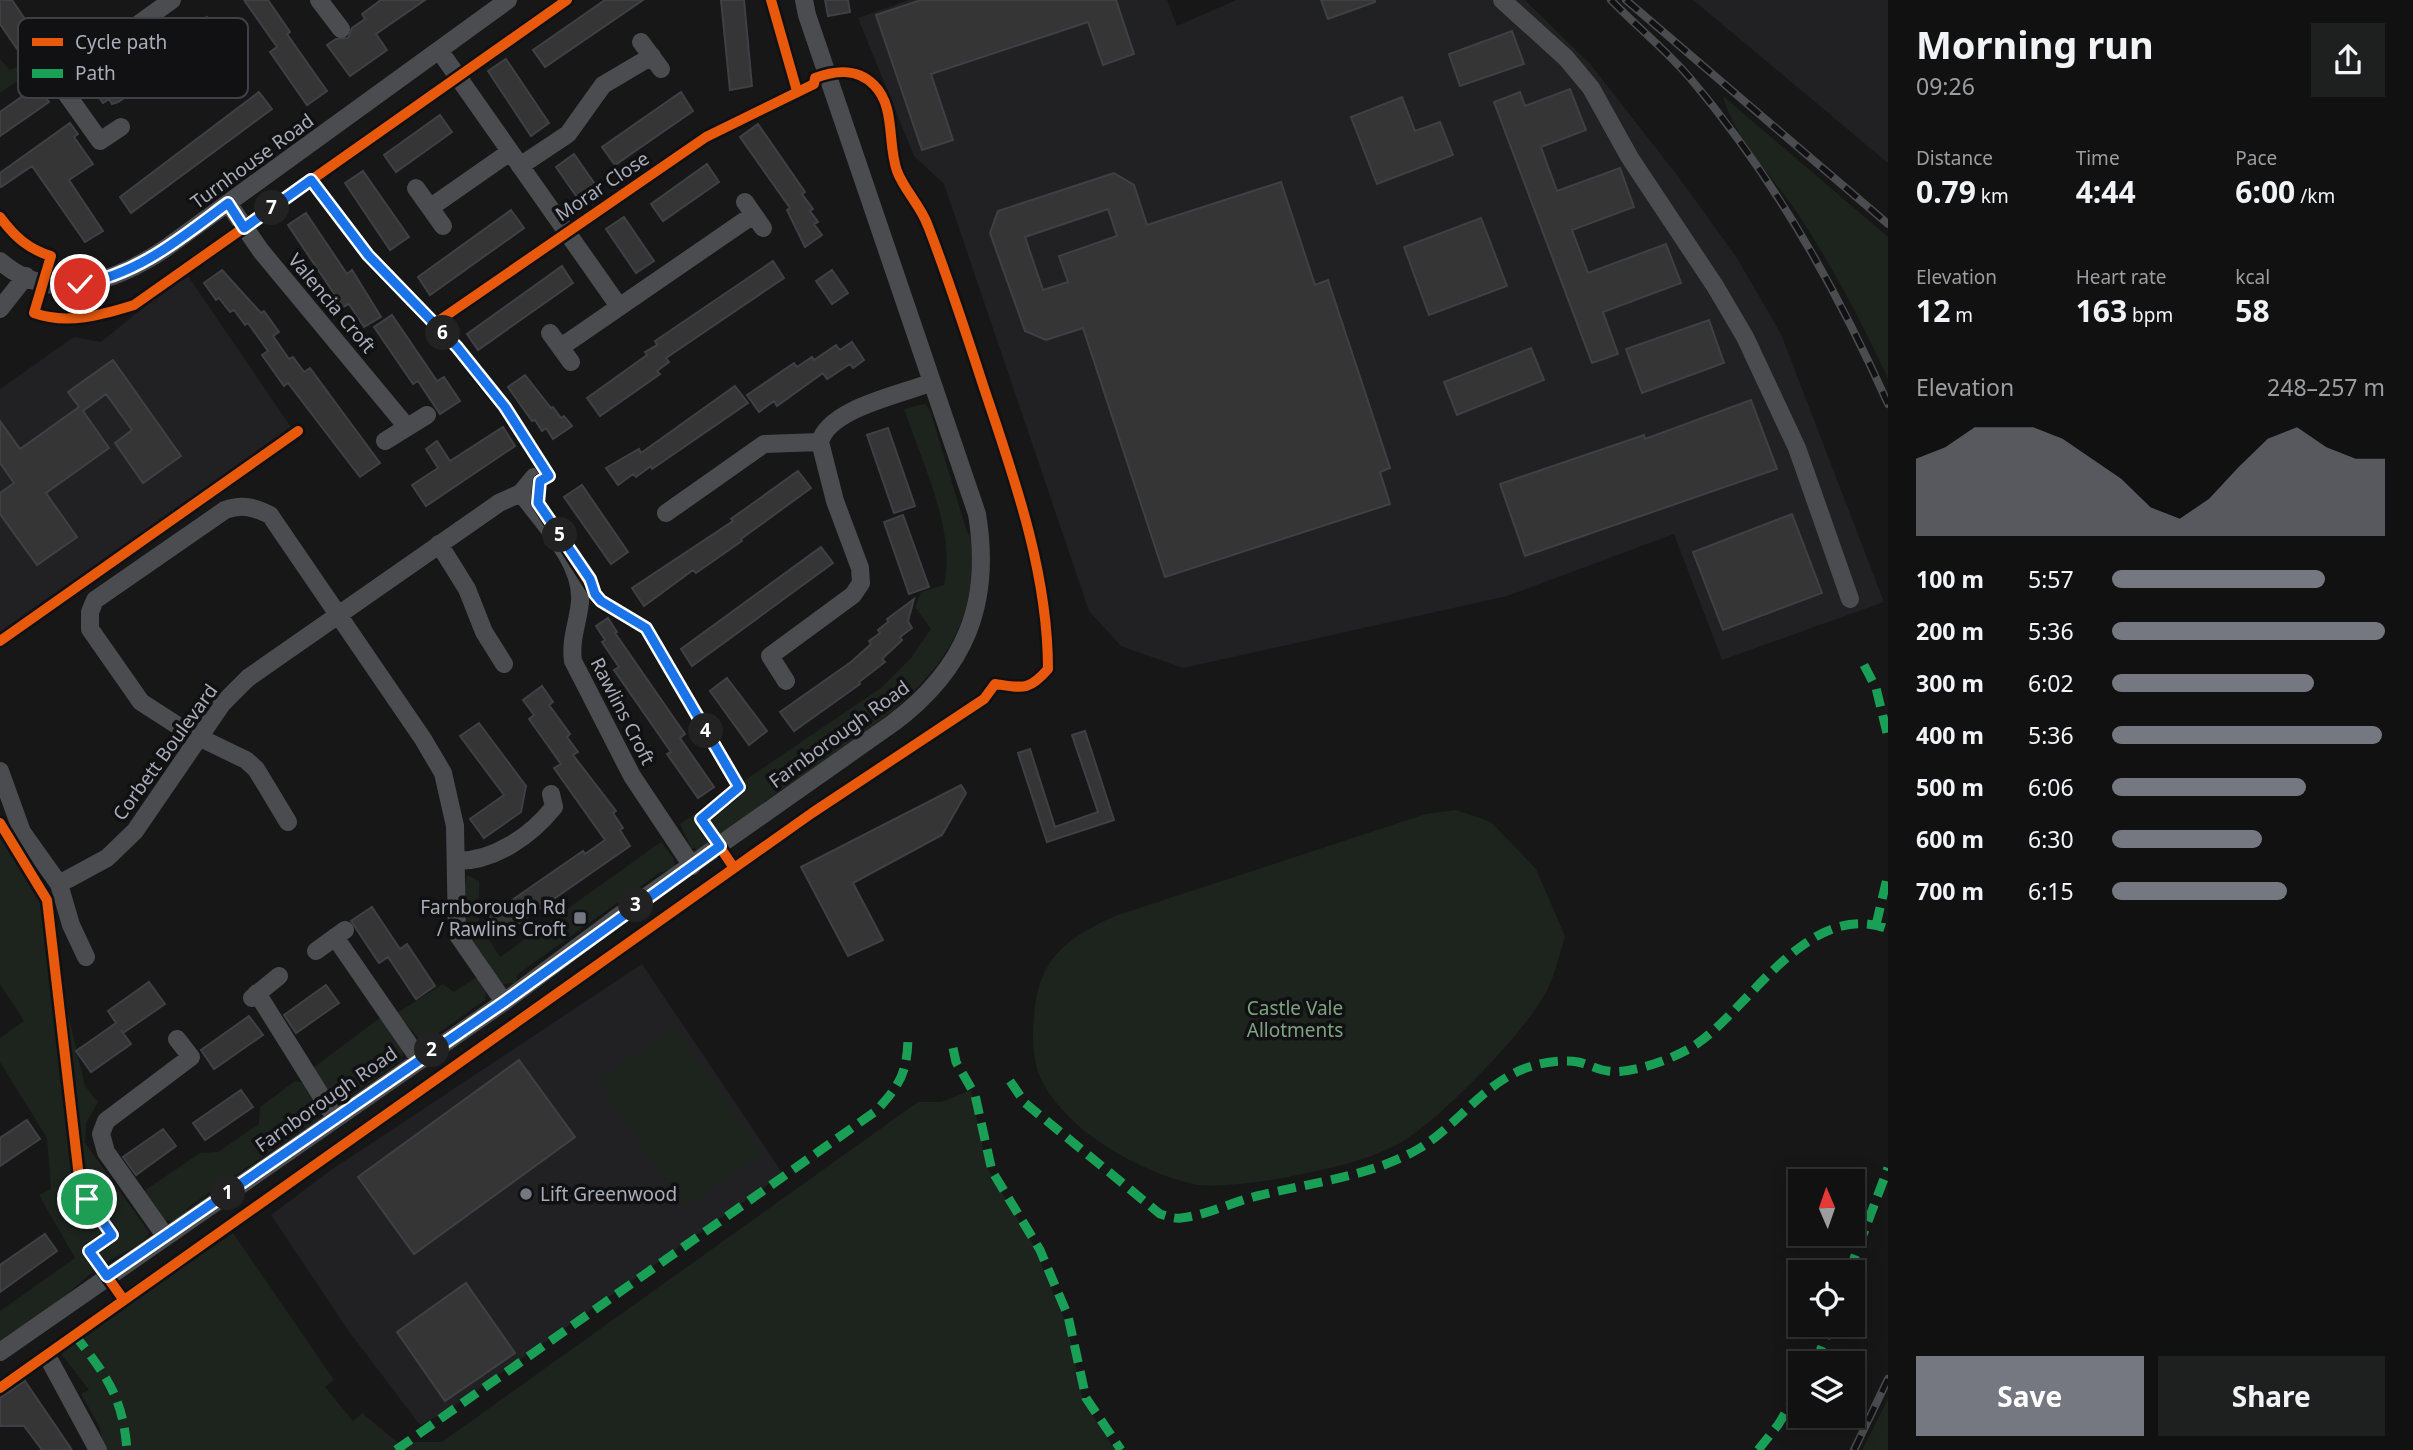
<!DOCTYPE html>
<meta charset="utf-8">
<style>
body{margin:0;font-family:"Noto Sans",sans-serif;background:#1e1f1f;color:#f1f3f6;height:100vh;display:flex;flex-direction:column;font-size:26px;white-space:nowrap}
*{box-sizing:border-box;margin:0}
p{font-size:23px;color:#9c9d9f}
.icon{flex:none;width:38px;height:38px;fill:none;stroke:currentColor;stroke-width:2;stroke-linecap:round;stroke-linejoin:round}
.map{position:relative;flex:1;overflow:hidden}
.panel{display:flex;flex-direction:column;background:#111;width:525px}
.panel>*{flex:none}
.needle{width:46px;rotate:358deg}
.fabs{position:absolute;left:1788px;top:1169px;display:grid;gap:14px}
.fabs a{display:grid;place-items:center;width:77px;height:77px;border-radius:0px;background:#111;box-shadow:0 4px 18px #0003,0 0 0 2px #303131;font-size:35px}
.pin{position:absolute;display:grid;place-items:center;width:60px;height:60px;color:#fff;margin:-30px;border:4px solid #fff;border-radius:50%;box-shadow:0 2px 7px #0007}
.km{position:absolute;width:35px;height:35px;margin:-18px;border-radius:50%;background:#222;color:#fff;font-size:19px;line-height:35px;text-align:center}
.round{display:grid;place-items:center;flex:none;width:74px;height:74px;border-radius:0px;background:#1e1f1f}
.summary{display:flex;align-items:center;justify-content:space-between;height:119px;padding:0 28px}
h1{font-size:38px;font-weight:700;line-height:52px}
.figures{display:grid;grid-template-columns:repeat(3,1fr);gap:10px;height:119px;padding:7px 28px}
.figures div{display:grid;align-content:center}
.figures b{font-size:30px;font-weight:700}
.figures small{font-size:19px;font-weight:400}
.figures p{font-size:19px}
.chart{height:196px;padding:14px 28px}
.chart p{display:flex;justify-content:space-between}
.chart svg{width:100%;height:126px;margin-top:7px;fill:#757880;opacity:.7}
.action{display:flex;gap:14px;margin-top:auto;padding:14px 28px}
.action a{flex:1;height:80px;border-radius:0px;background:#757880;color:#fff;font-size:28px;font-weight:700;line-height:80px;text-align:center}
.action a+a{background:#1e1f1f;color:#f1f3f6}
ul{padding:0 28px;list-style:none;font-size:23px}
li{display:grid;grid-template-columns:112px 84px 1fr;align-items:center;height:52px}
li i{height:18px;border-radius:9px;background:#757880}
main{display:flex;flex:1;min-height:0}
.map>svg:first-child{display:block}
</style>
<main>
<div class="map">
<svg width="1888" height="1450" viewBox="0 0 1888 1450">
<rect width="100%" height="100%" fill="#171717"/>
<path fill="#212123" d="M909 0H1167L1177 26 1236 0H1525L1591 65 1680 179 1737 258 1781 334 1884 602 1722 660 1674 534 1507 596 1183 668 1121 646 1089 611 944 184 914 156 858 18Z
M1693 0H1888V163Z
M186 273 293 430 0 637V389L74 337 101 342Z
M642 964 783 1174 446 1412 420 1425 350 1333 271 1215 331 1170Z"/>
<path fill="#1d241e" d="M0 59 10 70 28 62 33 70 0 93Z
M1723 96 1888 237V379C1862 322 1832 266 1798 214 1773 177 1735 140 1723 96Z
M925 404 930 410 967 532 973 541C972 560 972 581 968 599 949 693 836 751 764 802L763 808 703 850 691 848 680 824 881 688 911 658 931 629 915 607 921 592 944 585C957 533 921 460 904 409Z
M1456 810 1491 822 1536 869 1565 936C1560 953 1556 971 1549 986 1531 1027 1439 1121 1400 1143 1365 1162 1326 1169 1288 1177 1268 1181 1212 1189 1193 1184 1139 1171 1071 1134 1043 1083 1032 1063 1032 1037 1034 1016 1038 959 1066 938 1115 916L1426 814Z
M0 829 29 875 49 921 57 1015 68 1014 85 1086 98 1102 86 1123 85 1143 149 1232C146 1245 120 1254 107 1262 88 1274 75 1288 57 1303 40 1318 19 1330 0 1344V1311L75 1258 39 1195 51 1189 47 1138 0 1062V1038L24 1021 0 984Z
M661 842 674 859 675 868 659 873 518 974 516 983 502 984 465 933 459 914 467 875 479 881V924L500 957Z
M478 976 486 990 485 1000 427 1041 419 1039 397 1013 443 984 454 992Z
M381 1017 403 1049 402 1060 344 1101 332 1099 313 1068Z
M675 1027 762 1154 684 1207 597 1081Z
M295 1081 304 1083 320 1111 319 1119 188 1207 187 1215 179 1222 164 1220 141 1193 200 1153 218 1152 259 1124 260 1107Z
M971 1090 987 1168 1032 1242 1068 1328 1083 1401 1115 1450H105L99 1426 81 1394 89 1390 59 1351 233 1233 334 1380 325 1387 353 1421 362 1413 397 1442H442L918 1102H941Z
M1888 1399V1450H1862Z"/>
<path fill="#353536" stroke="#3f4043" stroke-width="2" fill-rule="evenodd" d="M0 0H12L43 46 24 59 0 24Z
M244 0H268L290 32 287 34 327 91 307 105 270 52 277 47Z
M381 0H425L376 34 387 50 350 76 327 45 336 39 348 38 352 28 365 19 362 14Z
M605 0H643L545 67 533 50Z
M721 0H744L752 86 730 90Z
M825 0H848L850 12 828 16Z
M921 0H1116L1134 54 1103 65 1088 22 931 74 953 140 922 150 876 15Z
M1321 0H1375V2L1328 19Z
M207 17 218 34 118 102 112 104 109 99 103 103 95 91Z
M1512 31 1524 64 1460 86 1449 54Z
M506 59 549 123 531 136 488 71Z
M37 86 49 102 0 136V112Z
M1570 89 1586 130 1541 147 1557 191 1620 168 1634 207 1572 230 1588 273 1666 244 1681 283 1603 312 1618 354 1592 363 1494 102 1520 92 1525 106Z
M259 92 272 109 131 213 120 197Z
M681 92 693 111 615 165 602 147Z
M1402 97 1415 131 1440 122 1453 155 1377 184 1351 117Z
M440 115 452 132 396 172 384 155Z
M70 123 78 134 74 137 93 164 69 180 103 231 85 242 32 166 1 187 0 185V173Z
M758 124 805 192 802 194 813 209 810 211 818 222 814 224 822 235 805 247 787 210 790 208 740 137Z
M574 154 597 187 579 200 556 167Z
M707 164 719 182 663 221 651 204Z
M363 171 409 237 390 250 345 183Z
M1114 173 1134 185 1147 225 1281 182 1315 285 1328 280 1390 468 1380 472 1390 504 1165 577 1083 328 1046 340 1025 331 990 233 998 211ZM1108 209 1117 236 1059 256 1068 282 1043 290 1025 237Z
M511 210 524 228 430 295 418 277Z
M306 213 347 274 352 270 381 317 364 327 349 304 343 307 288 225Z
M624 217 654 261 636 273 606 229Z
M1481 218 1507 286 1429 315 1404 247Z
M773 261 784 278 666 358 669 362 657 371 660 374 600 416 587 398 647 355 645 352 657 345 655 341Z
M562 266 573 283 478 350 467 334Z
M222 270 261 313 264 311 279 332 273 336 289 359 293 357 304 372 310 368 380 463 360 477 288 383 284 386 262 355 268 351 248 323 245 325 234 310 230 312 219 298 216 300 204 283Z
M832 270 848 293 832 304 816 281Z
M392 315 437 381 444 377 460 401 440 414 418 381 413 384 374 327Z
M1709 320 1724 363 1642 393 1626 349Z
M852 342 864 360 853 368 850 364 827 379 823 373 777 406 774 401 759 412 747 395 794 363 797 367 812 357 814 360 836 345 840 350Z
M1531 348 1544 380 1457 415 1444 382Z
M113 360 181 456 143 483 115 443 132 430 106 394 83 411 109 448 46 493 77 537 37 565 0 514V493L14 483 0 463V421L20 449 79 407 68 392Z
M525 375 551 408 553 407 561 418 564 416 572 426 553 439 546 428 542 431 535 420 532 421 508 387Z
M735 386 748 403 652 469 651 466 636 477 633 474 618 485 606 468 639 449 641 453Z
M1751 400 1777 469 1525 556 1500 484 1644 435 1645 439Z
M503 427 515 446 426 506 412 485 438 468 426 449 437 441 450 461Z
M888 428 915 506 894 513 867 435Z
M798 471 811 488 741 539 742 541 696 573 693 570 644 606 632 588 733 521 731 519Z
M582 485 628 552 611 564 564 497Z
M1792 514 1822 593 1723 630 1693 552Z
M903 515 929 587 909 594 884 522Z
M821 547 833 563 692 666 681 649Z
M914 599 908 621 912 628 900 637 902 640 882 659 885 662 859 682 860 684 794 731 780 712 851 662 871 644 869 641 880 633 878 630 888 622 887 619Z
M608 618 617 632 615 633 685 734 680 738 714 787 698 798 667 754 671 752 614 670 619 667 602 642 605 640 596 626Z
M727 678 767 731 749 745 710 691Z
M542 686 553 702 549 705 570 734 567 737 578 752 573 755 616 811 613 813 623 828 620 830 630 846 502 935 489 916 583 851 585 854 605 840 554 768 561 764 529 719 534 715 523 700Z
M479 723 526 786 521 812 484 838 470 819 504 795 460 736Z
M1085 731 1114 820 1047 842 1018 753 1030 749 1055 827 1098 812 1072 735Z
M961 785 966 793 942 835 853 883 883 940 848 956 801 867Z
M372 907 400 949 407 944 435 986 416 999 388 957 379 963 351 921Z
M149 982 165 1004 123 1033 121 1030 131 1044 91 1072 76 1051 116 1023 108 1011Z
M326 985 339 1003 296 1033 284 1015Z
M249 1016 263 1035 214 1069 201 1050Z
M519 1060 575 1137 414 1254 358 1177Z
M241 1090 253 1107 205 1140 193 1123Z
M27 1120 40 1139 0 1166V1138Z
M163 1129 176 1146 136 1175 123 1157Z
M45 1234 57 1251 0 1292V1265Z
M466 1283 515 1353 445 1401 397 1332Z
M25 1381 72 1450H42L24 1426H0V1398Z"/>
<g fill="none" stroke-linecap="round" stroke-linejoin="round">
<path stroke="#4b4c50" stroke-width="18" d="M319 0 341 29
M1502 0 1566 58 1591 88 1630 158 1715 286 1745 337 1797 448 1850 599
M641 42 661 69
M439 50 618 305
M121 127 100 141 58 82 172 0
M520 166 568 134 603 85 652 56
M416 188 443 226
M745 202 763 228
M228 203 261 251 407 427
M431 207 510 152
M0 261C51 306 117 281 166 248L508 0
M0 309 26 276
M550 333 571 362
M561 347 753 215
M385 441 427 415
M521 493C543 523 583 562 580 602 578 623 570 639 573 661L632 776 692 866
M666 513 764 444 820 442C829 408 901 395 932 382
M439 544 467 589 484 632 504 664
M786 681 770 656 853 595 861 583 860 568 835 501 820 442
M0 771 22 832 59 884 71 925 86 957
M288 822 256 769 246 760 186 731 141 702 90 629V612L95 600 225 510C242 504 254 507 270 515L423 739 443 773 455 826 457 934 504 1002
M457 861C494 861 531 836 554 807L551 794
M59 884 107 858 135 831 222 704 248 678 499 503 521 493 534 477
M335 937 419 1059
M316 951 345 930
M257 993 335 1118
M252 998 279 976
M166 1237 106 1152 101 1134 106 1121 191 1057 177 1039
M0 1352 504 1002 623 913 893 723C965 669 992 604 977 514L807 15 804 0
M51 1363 98 1450"/>
<g stroke="#4b4c4f" stroke-width="8">
<path id="rail" d="M1611 0C1636 26 1666 50 1690 78 1773 176 1836 287 1888 404
M1626 0 1888 224
M1854 1450 1888 1379"/>
</g>
<use href="#rail" stroke="#111113" stroke-width="5" stroke-dasharray="16" stroke-linecap="butt"/>
<path stroke="#1a9f57" stroke-width="9" stroke-dasharray="18 9" stroke-linecap="butt" d="M1864 665 1876 688 1888 737
M1876 925 1888 874
M953 1048 956 1062 975 1095 992 1171 1040 1250 1068 1316 1086 1398 1121 1450
M1010 1081 1025 1103 1160 1214C1167 1216 1174 1219 1181 1218 1208 1215 1232 1202 1257 1196 1310 1183 1373 1176 1420 1148 1456 1126 1481 1087 1521 1070 1537 1063 1560 1059 1578 1062 1588 1064 1598 1070 1608 1071 1631 1075 1679 1057 1698 1043 1751 1006 1809 899 1888 929
M1849 1272 1888 1168
M74 1334C106 1375 123 1397 127 1450
M1815 1363 1831 1325
M396 1450 876 1111C899 1086 907 1074 908 1039
M1758 1450 1778 1425 1801 1387"/>
<g stroke="#111113" stroke-width="15">
<path id="cycleway" d="M771 0 797 91
M311 180 368 255 457 347 504 407 549 476 540 481 538 503 601 601 646 628 739 787 701 819 734 868
M0 217C15 237 28 249 51 256L34 313C67 325 102 315 134 305L567 0
M0 641 298 431
M0 823 47 900 79 1177 87 1199 112 1235 89 1251 123 1299
M0 1388 812 813 984 699 995 684C1023 688 1029 691 1048 669 1048 574 1015 480 985 391 967 336 949 280 928 226 921 206 904 190 897 171 887 143 896 107 874 85 857 68 836 70 815 78L814 84 706 137 434 324"/>
</g>
<use href="#cycleway" stroke="#e8590c" stroke-width="10"/>
</g>
<g fill="none" stroke-linecap="round" stroke-linejoin="round">
<g stroke="#fff" stroke-width="14">
<path id="route" d="M80 284C138 275 182 237 228 203L244 228 311 180 368 255 457 347 505 407 549 476 540 481 538 503 590 579 595 594 601 601 646 628 739 787 701 819 720 846 504 1002 107 1276 89 1251 112 1235 87 1199"/>
</g>
<use href="#route" stroke="#1a73e8" stroke-width="9"/>
</g>
<g fill="#757880" stroke="#111113" stroke-width="2.5">
<rect x="573" y="911" width="14" height="14" rx="3.5"/>
<circle cx="526" cy="1194" r="7"/>
</g>
<g text-anchor="middle" stroke-width="7" stroke-linejoin="round" paint-order="stroke">
<g font-size="19" fill="#a8adb8" stroke="#111113">
<text transform="translate(252 161) rotate(-36)" y="7">Turnhouse Road</text>
<text transform="translate(602 186) rotate(-34)" y="7">Morar Close</text>
<text transform="translate(332 303) rotate(50)" y="7">Valencia Croft</text>
<text transform="translate(623 711) rotate(63)" y="7">Rawlins Croft</text>
<text transform="translate(839 734) rotate(-36)" y="7">Farnborough Road</text>
<text transform="translate(165 752) rotate(-54)" y="7">Corbett Boulevard</text>
<text transform="translate(326 1099) rotate(-35)" y="7">Farnborough Road</text>
</g>
<g font-size="19" fill="#a8adb8" stroke="#111113" text-anchor="end">
<text x="566" y="914">Farnborough Rd<tspan x="566" dy="22">/ Rawlins Croft</tspan></text>
<text x="540" y="1201" text-anchor="start">Lift Greenwood</text>
</g>
<g font-size="19" fill="#7fa381" stroke="#111113">
<text x="1295" y="1015">Castle Vale<tspan x="1295" dy="22">Allotments</tspan></text>
</g>
</g>
<rect x="18" y="18" width="230" height="80" rx="10" fill="#111113" stroke="#3e4045" stroke-width="2"/>
<rect x="32" y="38" width="31" height="8" fill="#e8590c"/>
<rect x="32" y="69" width="31" height="9" fill="#1a9f57"/>
<g font-size="19" fill="#a8adb8">
<text x="75" y="49">Cycle path</text>
<text x="75" y="80">Path</text>
</g>
</svg>
<div class="fabs">
<a><svg class="needle" viewBox="-14 -14 28 28"><path d="M0-13l5 13h-10z" fill="#e53935"/><path d="M0 13l5-13h-10z" fill="#9c9d9f"/></svg></a>
<a><svg class="icon" aria-label="locate" viewBox="0 0 24 24"><circle cx="12" cy="12" r="6"/><path d="M12 2v4M12 18v4M2 12h4M18 12h4"/></svg></a>
<a><svg class="icon" aria-label="layers" viewBox="0 0 24 24"><path d="M12 4l9 5-9 5-9-5zM3 14l9 5 9-5"/></svg></a>
</div>
<div class="pin" style="left:87px;top:1199px;background:#1e9e55"><svg class="icon" aria-label="arrive" viewBox="0 0 24 24"><path d="M6 21V4h12l-3 4 3 4H6"/></svg></div>
<div class="pin" style="left:80px;top:284px;background:#d93025"><svg class="icon" aria-label="check" viewBox="0 0 24 24"><path d="M5 12l5 5 9-10"/></svg></div>
<b class="km" style="left:228px;top:1193px">1</b>
<b class="km" style="left:432px;top:1050px">2</b>
<b class="km" style="left:636px;top:905px">3</b>
<b class="km" style="left:706px;top:731px">4</b>
<b class="km" style="left:560px;top:535px">5</b>
<b class="km" style="left:443px;top:333px">6</b>
<b class="km" style="left:272px;top:208px">7</b>
</div>
<section class="panel">
<div class="summary"><div><h1>Morning run</h1><p>09:26</p></div><a class="round"><svg class="icon" aria-label="share" viewBox="0 0 24 24"><path d="M12 15V3M7 8l5-5 5 5M5 13v7h14v-7"/></svg></a></div>
<div class="figures">
<div><p>Distance</p><b>0.79<small> km</small></b></div>
<div><p>Time</p><b>4:44</b></div>
<div><p>Pace</p><b>6:00<small> /km</small></b></div>
</div>
<div class="figures">
<div><p>Elevation</p><b>12<small> m</small></b></div>
<div><p>Heart rate</p><b>163<small> bpm</small></b></div>
<div><p>kcal</p><b>58</b></div>
</div>
<div class="chart"><p><span>Elevation</span>248–257 m</p>
<svg viewBox="0 0 160 44" preserveAspectRatio="none"><path d="M0 44V17L10 13L20 6L30 6L40 6L50 10L60 17L70 24L80 34L90 38L100 31L110 20L120 10L130 6L140 13L150 17L160 17V44z"/></svg>
</div>
<ul>
<li><b>100 m</b>5:57<i style="width:78%"></i></li>
<li><b>200 m</b>5:36<i style="width:100%"></i></li>
<li><b>300 m</b>6:02<i style="width:74%"></i></li>
<li><b>400 m</b>5:36<i style="width:99%"></i></li>
<li><b>500 m</b>6:06<i style="width:71%"></i></li>
<li><b>600 m</b>6:30<i style="width:55%"></i></li>
<li><b>700 m</b>6:15<i style="width:64%"></i></li>
</ul>
<div class="action"><a>Save</a><a>Share</a></div>
</section>
</main>
